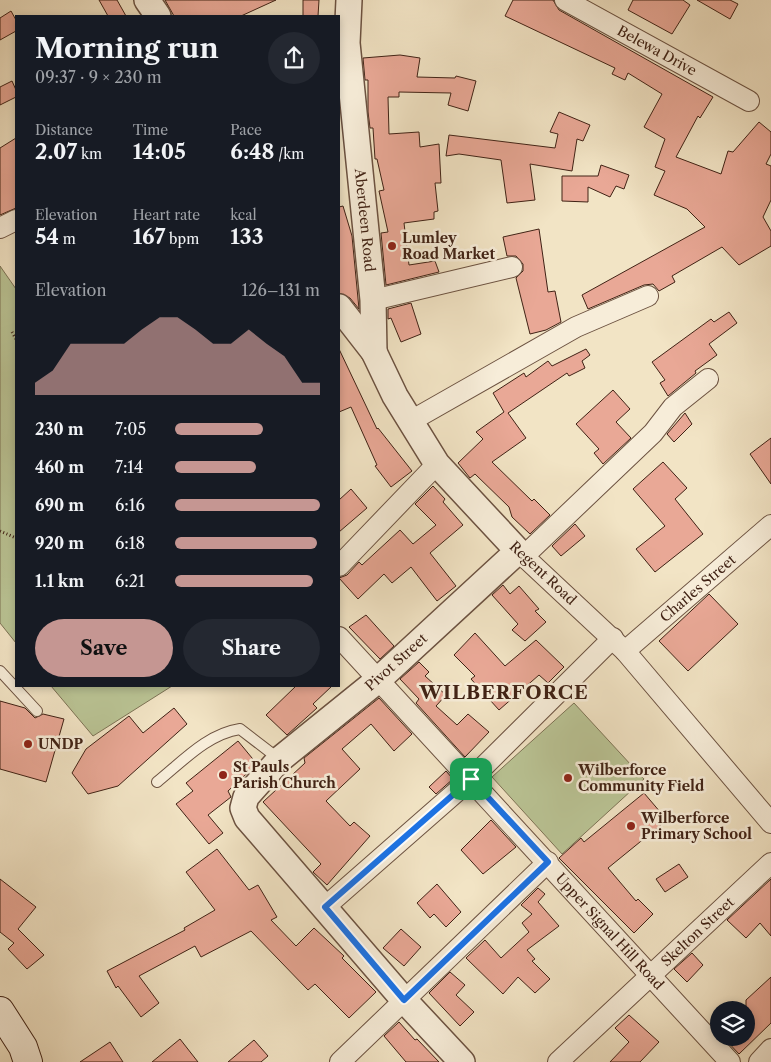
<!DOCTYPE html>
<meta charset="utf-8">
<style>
body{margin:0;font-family:"Libre Caslon Text",serif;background:#242831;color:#f1f3f6;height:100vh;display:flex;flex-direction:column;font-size:19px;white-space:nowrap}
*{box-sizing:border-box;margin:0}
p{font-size:16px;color:#9ea1a6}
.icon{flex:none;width:28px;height:28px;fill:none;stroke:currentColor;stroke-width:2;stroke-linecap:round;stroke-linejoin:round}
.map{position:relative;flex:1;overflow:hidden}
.side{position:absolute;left:15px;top:15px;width:325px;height:672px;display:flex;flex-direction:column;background:#171b24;border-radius:0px;box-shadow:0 2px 8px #0003}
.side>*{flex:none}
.tools{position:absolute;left:710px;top:1001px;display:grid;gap:10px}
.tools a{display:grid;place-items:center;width:45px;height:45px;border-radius:50%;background:#171b24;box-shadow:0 2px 8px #0003;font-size:25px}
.pin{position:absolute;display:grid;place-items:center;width:42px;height:42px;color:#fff;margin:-21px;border-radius:10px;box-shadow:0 2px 8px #0006}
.round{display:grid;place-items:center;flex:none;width:52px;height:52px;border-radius:26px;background:#242831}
.overview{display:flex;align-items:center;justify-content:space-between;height:85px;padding:0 20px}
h1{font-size:28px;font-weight:700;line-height:38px}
.figures{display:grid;grid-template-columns:repeat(3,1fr);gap:8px;height:85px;padding:5px 20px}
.figures div{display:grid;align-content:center}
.figures b{font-size:21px;font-weight:700}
.figures small{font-size:14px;font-weight:400}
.figures p{font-size:14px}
.chart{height:140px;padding:10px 20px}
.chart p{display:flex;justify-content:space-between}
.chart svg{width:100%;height:90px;margin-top:5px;fill:#c59692;opacity:.7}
.button{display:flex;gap:10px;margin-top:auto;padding:10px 20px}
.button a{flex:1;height:58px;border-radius:30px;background:#c59692;color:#111;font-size:20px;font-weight:700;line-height:58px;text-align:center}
.button a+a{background:#242831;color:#f1f3f6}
ul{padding:0 20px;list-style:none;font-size:16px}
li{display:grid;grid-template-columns:80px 60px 1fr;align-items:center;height:38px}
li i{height:12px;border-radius:6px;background:#c59692}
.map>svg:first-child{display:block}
</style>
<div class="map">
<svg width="771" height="1062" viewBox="0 0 771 1062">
<rect width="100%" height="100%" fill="#f2e4c5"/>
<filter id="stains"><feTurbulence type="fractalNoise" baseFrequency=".004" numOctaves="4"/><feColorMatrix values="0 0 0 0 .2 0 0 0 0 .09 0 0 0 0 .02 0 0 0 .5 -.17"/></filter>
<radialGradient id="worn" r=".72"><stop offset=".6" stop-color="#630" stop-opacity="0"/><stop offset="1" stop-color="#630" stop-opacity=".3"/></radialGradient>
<path fill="#bac495" stroke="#7d7355" d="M0 266 16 289V643L0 623Z
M51 686H172L93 736Z
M574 703 644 779 562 854 492 777Z"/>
<path fill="#e9a896" stroke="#402215" d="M99 0H117L126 16H108Z
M165 0H276L241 16H174Z
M303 0H319L318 16H303Z
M513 0H553L559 10 713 97 700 118 698 116 676 157 721 174 728 151 733 152 759 122 771 132V154L766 164 771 166V200L763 217 771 231V246L739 265 722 247 672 276 675 282 659 291 653 284 644 285 588 309 582 295 705 227 687 209 654 195 665 171 655 167 665 139 644 127 662 94 628 73 625 80 612 74 615 68 505 16Z
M633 0H683L690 5 672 34 628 10Z
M697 0H730L738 4 730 19Z
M11 11 16 20V31L0 40V18Z
M400 55 420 58 417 77 455 78 456 76 476 81 468 111 448 105 451 93 399 92V97H388L389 134 419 132 420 147 439 144 441 183H435L438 211 434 212V219L404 223 409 265 435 261 439 272 386 285 381 233 388 232 379 191 384 190 377 159H375L373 128H370L368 112V80H365L363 58Z
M12 81 16 90V97L0 105V87Z
M559 112 590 125 583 141 577 139 572 171 530 164 535 200 507 203 501 160 459 154 446 156 449 135 555 148 558 134 550 132Z
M16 138V208L0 215V148Z
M601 165 629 175 624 189 616 186 610 197 588 187V202L562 201V176H598Z
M343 206 352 236 359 309 350 298 339 293V207Z
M539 229 548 292 555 291 561 322 546 330 530 334 516 278 523 271V264L516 256H507L503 237Z
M411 303 421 334 401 342 391 318 388 319V309Z
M729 312 737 323 709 344 717 355 695 371 696 373 668 396 660 383 665 380 652 362 711 319 714 322Z
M339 349 377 429 378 428 412 471 391 487 375 466 377 465 351 407 339 412Z
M586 349 590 355 582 361 585 368 569 376 567 373 508 413 526 438 492 462 532 501 534 499 550 515 530 534 512 517 509 507 475 474 470 478 458 463 483 439 476 432 504 412 493 393 524 373 526 377 548 361 552 366Z
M613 390 630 409 616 422 631 438 603 464 594 453 599 449 576 424Z
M685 413 692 424 674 442 667 434Z
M771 438V484L750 454Z
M663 462 687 488 675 499 703 534 655 572 636 549 665 526 633 489Z
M433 486 445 499 443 502 463 525 430 553 456 586 437 601 411 567 392 583 384 574 358 599 339 578 347 575 359 562 362 565 400 530 413 544 436 525 415 504Z
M351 489 367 508 339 532V500Z
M575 524 585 536 561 556 552 546Z
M503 585 510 594 519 586 539 609 535 611 546 622 525 641 512 630 518 624 492 595Z
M709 594 738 624 688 671 659 641Z
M366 615 394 646 380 659 349 627Z
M475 633 505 666 536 640 564 667 548 683 539 675 499 710 471 679 475 676 454 655Z
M419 662 429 672 425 676 446 695 436 706 457 725 468 714 489 732 465 757 416 703 419 699 400 679Z
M296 686H332L313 704 317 708 287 735 266 715Z
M379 698 412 734 394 751 371 724 342 749 360 769 326 801 350 826 354 822 370 836 327 885 313 872 321 864 263 802 305 763 304 758Z
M0 701 25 708 35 718 43 714 64 719 46 782 0 769Z
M174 708 187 724 118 786 88 794 72 773 86 749 129 716 143 733Z
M238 741 257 764 228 791 231 797 208 815 223 833 209 844 176 804 193 791 186 783Z
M446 771 453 779 436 794 429 787Z
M644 793 667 820 608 868 636 901 638 899 653 914 634 933 559 858 581 838 584 842Z
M491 820 516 847 483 874 461 850Z
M217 849 249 890 258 885 277 917 271 920 296 946 314 928 344 956 342 958 376 992 349 1018 315 984 308 990 251 931 201 957 195 946 139 976 159 1003 141 1017 118 986 116 988 107 971 185 930 184 928 215 910 186 872Z
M679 864 688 877 665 892 656 879Z
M0 879 36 907 18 929 44 955 27 969 8 949 14 943 0 932Z
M771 879V936L760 923 746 938 727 920Z
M437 884 461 912 446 927 434 914 430 918 417 903Z
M538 888 545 894 538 902 559 926 527 950 535 959 532 961 550 979 535 993 518 977 503 994 466 958 485 940 501 958 529 932 522 923 532 914 521 905Z
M401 929 421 947 404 966 383 948Z
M692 953 703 965 687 982 674 969Z
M450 972 465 985 456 995 474 1012 460 1026 429 993Z
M771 977V1023L739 1054 724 1038H746V1000Z
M629 1015 659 1042 640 1062H610L629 1042 615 1028Z
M399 1022 415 1040 417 1039 439 1062H406L384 1036Z
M180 1039 198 1062H152Z
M254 1040 268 1056 261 1062H228Z
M110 1042 123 1062H80Z"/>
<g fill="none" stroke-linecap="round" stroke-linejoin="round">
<g stroke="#6c5241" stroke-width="12">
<path id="service" d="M0 671 37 711
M157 782C182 762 207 734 240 729L279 759"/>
</g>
<g stroke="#6c5241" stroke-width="22">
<g id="minor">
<path id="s1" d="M565 0 749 101"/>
<path d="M0 228 16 220"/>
<path d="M373 300 512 267"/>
<path d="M409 422 576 327 648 296"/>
<path d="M518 551 625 651 771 823"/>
<path d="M524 556 653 433 673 407 708 379"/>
<path d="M339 566 437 464"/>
<path id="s2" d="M339 637 730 1062"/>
<path id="s3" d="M625 651 771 525"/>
<path d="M325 907 471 779 613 638"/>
<path d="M340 1062 548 862"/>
<path id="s4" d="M558 1062 771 863"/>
<path d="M759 1062 771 1049"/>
</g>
</g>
<g stroke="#6c5241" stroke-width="28">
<g id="tertiary">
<path d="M147 0 158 16"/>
<path id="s5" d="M349 0 347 43 373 300 374 352"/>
<path d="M339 307 374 352 395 396 437 464 518 551 378 680 279 760 246 797 243 808 247 818 404 1000 462 1062"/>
</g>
</g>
<g stroke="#402215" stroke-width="30">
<path id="secondary" d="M0 1011 23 1047 28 1062"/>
</g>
<path stroke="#402215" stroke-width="3" stroke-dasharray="1 2.5" stroke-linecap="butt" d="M12 332 16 339
M0 531 16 538"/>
<use href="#service" stroke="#f7edd9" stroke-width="10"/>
<use href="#minor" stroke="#f7edd9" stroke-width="20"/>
<use href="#tertiary" stroke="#f7edd9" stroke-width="25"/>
<use href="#secondary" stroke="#f7edd9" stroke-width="28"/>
</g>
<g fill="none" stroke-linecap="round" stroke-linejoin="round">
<g stroke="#fff" stroke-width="10">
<path id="route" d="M471 779 548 862 404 1000 325 907Z"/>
</g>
<use href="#route" stroke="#1a73e8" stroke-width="6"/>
</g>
<g fill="#8f2418" stroke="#f7edd9" stroke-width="2">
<circle cx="392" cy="246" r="5"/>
<circle cx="28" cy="744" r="5"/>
<circle cx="223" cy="775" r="5"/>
<circle cx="568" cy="778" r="5"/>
<circle cx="631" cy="826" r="5"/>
</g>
<g text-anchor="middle" stroke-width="5" stroke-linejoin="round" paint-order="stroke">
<g font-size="14" fill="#402215" stroke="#f7edd9">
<text dy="5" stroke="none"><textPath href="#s1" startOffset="105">Belewa Drive</textPath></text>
<text dy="5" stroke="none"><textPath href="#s5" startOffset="221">Aberdeen Road</textPath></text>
<text transform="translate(543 573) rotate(43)" y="5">Regent Road</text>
<text dy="5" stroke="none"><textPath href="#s3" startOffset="96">Charles Street</textPath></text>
<text transform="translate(396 662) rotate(-42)" y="5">Pivot Street</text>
<text dy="5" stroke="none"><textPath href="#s2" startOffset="400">Upper Signal Hill Road</textPath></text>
<text dy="5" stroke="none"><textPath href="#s4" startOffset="191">Skelton Street</textPath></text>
</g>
<g font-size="14" font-weight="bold" fill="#402215" stroke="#f7edd9" text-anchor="start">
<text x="402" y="243">Lumley<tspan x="402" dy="16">Road Market</tspan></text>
<text x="38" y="749">UNDP</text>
<text x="233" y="772">St Pauls<tspan x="233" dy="16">Parish Church</tspan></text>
<text x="578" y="775">Wilberforce<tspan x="578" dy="16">Community Field</tspan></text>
<text x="641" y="823">Wilberforce<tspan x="641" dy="16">Primary School</tspan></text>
</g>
<g font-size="19" font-weight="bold" letter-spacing="1" fill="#402215" stroke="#f7edd9">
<text x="504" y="699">WILBERFORCE</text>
</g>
</g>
<rect width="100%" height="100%" filter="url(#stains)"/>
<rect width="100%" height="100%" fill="url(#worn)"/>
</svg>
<div class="tools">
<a><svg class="icon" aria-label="layers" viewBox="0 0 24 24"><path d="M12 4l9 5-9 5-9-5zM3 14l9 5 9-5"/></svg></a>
</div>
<div class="pin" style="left:471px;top:779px;background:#1e9e55"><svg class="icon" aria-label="arrive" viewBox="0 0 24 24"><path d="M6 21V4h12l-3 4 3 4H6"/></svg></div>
<section class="side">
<div class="overview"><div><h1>Morning run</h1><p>09:37 · 9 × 230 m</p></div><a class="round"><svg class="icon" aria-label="share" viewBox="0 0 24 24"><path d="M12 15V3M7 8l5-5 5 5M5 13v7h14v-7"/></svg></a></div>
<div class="figures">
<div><p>Distance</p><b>2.07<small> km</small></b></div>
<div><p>Time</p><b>14:05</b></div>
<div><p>Pace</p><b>6:48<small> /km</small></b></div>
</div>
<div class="figures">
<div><p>Elevation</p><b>54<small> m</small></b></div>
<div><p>Heart rate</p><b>167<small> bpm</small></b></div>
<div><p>kcal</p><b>133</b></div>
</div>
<div class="chart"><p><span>Elevation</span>126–131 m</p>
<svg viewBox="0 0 160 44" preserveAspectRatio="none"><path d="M0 44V38L10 32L20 19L30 19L40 19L50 19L60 12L70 6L80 6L90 12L100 19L110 19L120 12L130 19L140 25L150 38L160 38V44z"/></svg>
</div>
<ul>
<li><b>230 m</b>7:05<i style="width:61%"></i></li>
<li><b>460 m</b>7:14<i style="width:56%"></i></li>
<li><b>690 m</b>6:16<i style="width:100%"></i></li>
<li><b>920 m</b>6:18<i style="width:98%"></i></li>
<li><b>1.1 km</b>6:21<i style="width:95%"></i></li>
</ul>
<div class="button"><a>Save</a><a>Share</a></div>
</section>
</div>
